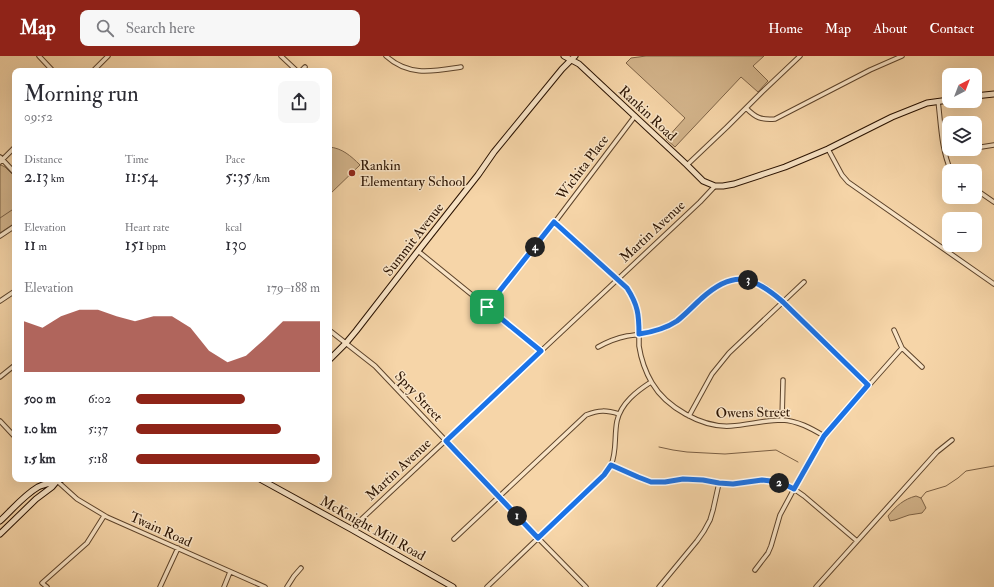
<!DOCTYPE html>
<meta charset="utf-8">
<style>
body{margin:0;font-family:"IM FELL Double Pica",serif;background:#f7f7f7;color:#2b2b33;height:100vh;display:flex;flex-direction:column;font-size:15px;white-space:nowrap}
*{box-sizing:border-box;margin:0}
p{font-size:13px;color:#7c7c81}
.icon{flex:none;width:22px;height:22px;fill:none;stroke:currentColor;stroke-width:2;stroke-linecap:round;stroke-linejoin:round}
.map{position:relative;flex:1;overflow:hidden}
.sheet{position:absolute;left:12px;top:12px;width:320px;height:414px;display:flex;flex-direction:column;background:#fff;border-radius:8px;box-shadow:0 4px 16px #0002}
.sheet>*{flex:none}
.needle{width:26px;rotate:42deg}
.buttons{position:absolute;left:942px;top:12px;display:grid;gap:8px}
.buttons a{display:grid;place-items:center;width:40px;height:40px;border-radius:8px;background:#fff;box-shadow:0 4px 16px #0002;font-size:20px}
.pin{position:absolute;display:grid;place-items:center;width:34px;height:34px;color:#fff;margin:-17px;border-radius:8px;box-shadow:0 2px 6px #0006}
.km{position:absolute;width:20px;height:20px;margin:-10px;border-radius:50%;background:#222;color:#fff;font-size:11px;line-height:20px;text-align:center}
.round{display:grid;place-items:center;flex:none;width:42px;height:42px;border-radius:8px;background:#f7f7f7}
.summary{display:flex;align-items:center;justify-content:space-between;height:68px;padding:0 12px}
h1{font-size:22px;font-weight:600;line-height:30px}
.stats{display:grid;grid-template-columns:repeat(3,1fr);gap:6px;height:68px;padding:4px 12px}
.stats div{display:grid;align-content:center}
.stats b{font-size:17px;font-weight:600}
.stats small{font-size:11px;font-weight:400}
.stats p{font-size:11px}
.chart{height:112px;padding:8px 12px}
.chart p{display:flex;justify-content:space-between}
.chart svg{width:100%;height:72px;margin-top:4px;fill:#8f2418;opacity:.7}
ul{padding:0 12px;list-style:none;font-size:13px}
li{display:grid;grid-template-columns:64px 48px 1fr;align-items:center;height:30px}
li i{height:10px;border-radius:5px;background:#8f2418}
header{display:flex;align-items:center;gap:24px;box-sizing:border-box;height:56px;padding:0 20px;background:#8f2418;color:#fff}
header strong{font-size:19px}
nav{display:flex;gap:22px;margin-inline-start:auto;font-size:14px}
.search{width:280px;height:36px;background:#f7f7f7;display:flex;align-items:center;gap:10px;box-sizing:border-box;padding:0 14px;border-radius:8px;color:#7c7c81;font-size:15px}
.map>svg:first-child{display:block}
</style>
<header>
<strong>Map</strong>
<div class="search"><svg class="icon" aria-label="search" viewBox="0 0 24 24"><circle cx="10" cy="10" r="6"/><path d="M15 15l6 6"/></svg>Search here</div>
<nav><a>Home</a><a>Map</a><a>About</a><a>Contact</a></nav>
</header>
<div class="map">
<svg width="994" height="531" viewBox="0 0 994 531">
<rect width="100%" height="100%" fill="#f6d5a8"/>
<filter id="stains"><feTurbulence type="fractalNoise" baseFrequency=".005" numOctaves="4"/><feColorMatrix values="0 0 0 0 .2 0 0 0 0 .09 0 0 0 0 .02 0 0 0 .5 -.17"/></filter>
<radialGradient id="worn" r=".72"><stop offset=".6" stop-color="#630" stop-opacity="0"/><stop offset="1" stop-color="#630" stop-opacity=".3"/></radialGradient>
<path fill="#d3b48b" stroke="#7e6346" d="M646 0H764L753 10 768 25 758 36 741 21 675 91 666 83 685 62 626 7 631 2Z
M329 91C342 92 351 100 360 109L329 139Z
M1 109 5 111 15 121V167L0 177V110Z
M916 440 921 442 926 452 922 457 909 459 895 464 890 465 888 460C896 450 904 443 916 440Z"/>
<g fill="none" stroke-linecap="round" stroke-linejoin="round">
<path stroke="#7b5f43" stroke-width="1" d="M0 162 15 152
M659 391 673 394 687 396 725 398 776 394 798 406
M921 442 926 436 946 430 958 422 966 415 994 410"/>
<g stroke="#5d432a" stroke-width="5.5">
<path id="street" d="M39 0 53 15
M281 0 297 15
M386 0C409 21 434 15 461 11
M93 15 108 0
M301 15 305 11
M938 45C941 68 941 93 951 115
M746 52C756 62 761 64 775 63L870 14 902 0
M975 92 994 89
M828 93 842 119 848 126 994 228
M945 96 966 93
M0 101 15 117
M0 106 15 91
M687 109 727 71 762 36 800 0
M975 133 994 146
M555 166 618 223C633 238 639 250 639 271 639 277 639 284 639 290 641 303 645 315 652 327 666 351 702 372 731 370 747 369 766 364 782 364 798 365 811 372 824 380
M0 180 15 170
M418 195 541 295
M0 245 15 235
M487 251 555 166 635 60
M329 274 375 310 538 482 586 531
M894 274 902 292 922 311
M598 291C607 286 617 282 627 280 640 278 653 277 665 272 680 265 689 253 701 243 719 226 737 217 761 229 770 233 776 240 783 246L868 329
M0 321 15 309
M689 360 712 318 729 297 804 226
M782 364 783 324
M0 365 15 381
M611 409 638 421 651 426H665L683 423 703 424 719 427 733 428 762 424 771 425 784 428 794 433 804 440 857 485
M56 424 77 443 107 461 265 531
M351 473 618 223 700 146 715 130
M454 483 586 359C599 354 606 354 619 358
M755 514 768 497 771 490 780 459 794 433 824 380 902 292
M47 531 42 527 87 487 104 460
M160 531 178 492
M224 531 230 516
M287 531 294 520 301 512
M487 531 604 419C606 416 610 412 611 409 617 396 614 379 617 365 621 347 637 335 651 326
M659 531 697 485 704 475 710 464 713 454 719 427
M816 531 937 396 952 384"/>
</g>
<g stroke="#2a1200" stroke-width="7">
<path id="secondary" d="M564 0 579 8 687 109 703 125 715 130H723L734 128 785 111 828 93 892 61 927 47 949 44
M975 40 994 38
M329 304 346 287 356 275 418 195 478 119 494 96 562 13 575 0
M260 423 351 473 453 531
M0 465C12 454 23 440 38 431 46 427 54 427 62 423
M0 478 36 443 52 431 57 425"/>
</g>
<use href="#street" stroke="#f9e4c6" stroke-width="3.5"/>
<use href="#secondary" stroke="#f9e4c6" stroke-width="5"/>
</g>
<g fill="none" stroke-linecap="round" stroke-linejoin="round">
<g stroke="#fff" stroke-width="8">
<path id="route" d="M554 166 627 232C638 249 639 259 639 278 653 276 665 273 677 265 686 258 694 249 702 242 734 213 753 220 783 246L868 329 824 380 794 433 784 428 771 425 762 424 733 428 719 427 703 424 683 423 665 426H651L638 421 611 409 604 419 538 482 446 385 541 295 487 251Z"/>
</g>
<use href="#route" stroke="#1a73e8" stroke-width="5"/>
</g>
<circle fill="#8f2418" stroke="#f9e4c6" stroke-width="1.5" cx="352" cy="117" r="4"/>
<g text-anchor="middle" stroke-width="3" stroke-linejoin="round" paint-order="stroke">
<g font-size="14" fill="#2a1200" stroke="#f9e4c6">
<text transform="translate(648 57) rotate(43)" y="5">Rankin Road</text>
<text transform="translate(582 111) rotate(-53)" y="5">Wichita Place</text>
<text transform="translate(652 175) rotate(-43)" y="5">Martin Avenue</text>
<text transform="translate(413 183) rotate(-52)" y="5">Summit Avenue</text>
<text transform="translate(419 340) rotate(47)" y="5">Spry Street</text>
<text transform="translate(753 356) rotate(-1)" y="5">Owens Street</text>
<text transform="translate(398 413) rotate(-43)" y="5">Martin Avenue</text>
<text transform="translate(373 472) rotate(29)" y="5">McKnight Mill Road</text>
<text transform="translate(161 473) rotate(24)" y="5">Twain Road</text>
</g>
<g font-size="14" fill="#2a1200" stroke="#f9e4c6" text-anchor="start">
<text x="360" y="114">Rankin<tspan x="360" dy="16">Elementary School</tspan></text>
</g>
</g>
<rect width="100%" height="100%" filter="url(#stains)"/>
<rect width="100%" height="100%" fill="url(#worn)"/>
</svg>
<div class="buttons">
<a><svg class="needle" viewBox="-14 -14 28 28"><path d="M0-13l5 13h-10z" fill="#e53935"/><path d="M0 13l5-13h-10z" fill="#7c7c81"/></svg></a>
<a><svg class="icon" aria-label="layers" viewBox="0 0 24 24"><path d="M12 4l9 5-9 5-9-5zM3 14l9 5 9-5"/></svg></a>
<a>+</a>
<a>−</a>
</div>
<div class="pin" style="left:487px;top:251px;background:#1e9e55"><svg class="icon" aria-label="arrive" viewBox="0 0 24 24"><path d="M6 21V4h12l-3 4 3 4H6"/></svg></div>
<b class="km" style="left:517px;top:460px">1</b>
<b class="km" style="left:779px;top:427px">2</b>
<b class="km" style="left:748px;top:224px">3</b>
<b class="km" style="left:535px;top:191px">4</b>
<section class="sheet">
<div class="summary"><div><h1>Morning run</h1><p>09:52</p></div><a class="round"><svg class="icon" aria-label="share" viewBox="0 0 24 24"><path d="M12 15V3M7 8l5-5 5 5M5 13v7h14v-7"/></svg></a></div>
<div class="stats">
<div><p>Distance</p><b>2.13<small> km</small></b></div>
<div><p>Time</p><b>11:54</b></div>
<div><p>Pace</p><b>5:35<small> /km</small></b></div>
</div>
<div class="stats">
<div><p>Elevation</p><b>11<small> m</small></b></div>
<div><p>Heart rate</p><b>151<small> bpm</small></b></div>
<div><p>kcal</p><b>130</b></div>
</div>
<div class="chart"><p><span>Elevation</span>179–188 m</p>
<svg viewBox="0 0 160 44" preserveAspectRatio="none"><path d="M0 44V13L10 17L20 10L30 6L40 6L50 10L60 13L70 10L80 10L90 17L100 31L110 38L120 34L130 24L140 13L150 13L160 13V44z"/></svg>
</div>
<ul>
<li><b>500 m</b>6:02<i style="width:59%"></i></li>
<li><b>1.0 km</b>5:37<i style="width:79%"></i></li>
<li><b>1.5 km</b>5:18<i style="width:100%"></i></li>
</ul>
</section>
</div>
